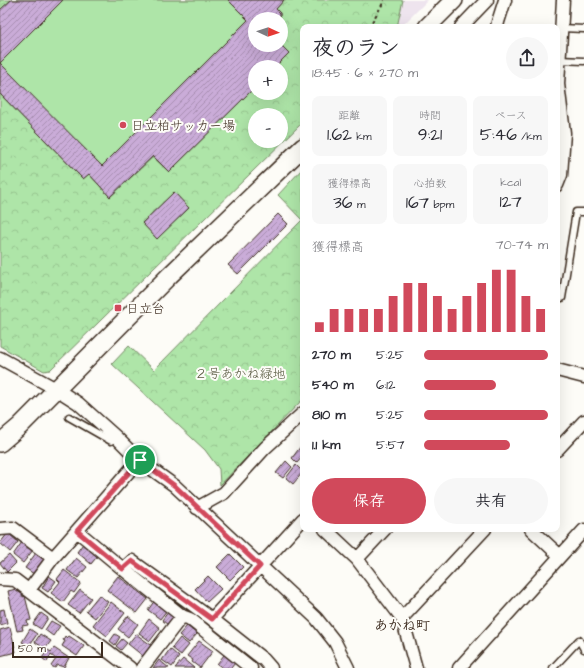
<!DOCTYPE html>
<html lang="ja">
<meta charset="utf-8">
<style>
body{margin:0;font-family:"Architects Daughter","Klee One",sans-serif;background:#f7f7f7;color:#2b2b33;height:100vh;display:flex;flex-direction:column;font-size:15px;white-space:nowrap}
*{box-sizing:border-box;margin:0}
p{font-size:13px;color:#7c7c81}
.icon{flex:none;width:22px;height:22px;fill:none;stroke:currentColor;stroke-width:2;stroke-linecap:round;stroke-linejoin:round}
.map{position:relative;flex:1;overflow:hidden}
.panel{position:absolute;left:300px;top:24px;width:260px;height:508px;display:flex;flex-direction:column;background:#fff;border-radius:8px;box-shadow:0 4px 16px #0002}
.panel>*{flex:none}
.needle{width:26px;rotate:93deg}
.tools{position:absolute;left:248px;top:12px;display:grid;gap:8px}
.tools a{display:grid;place-items:center;width:40px;height:40px;border-radius:50%;background:#fff;box-shadow:0 4px 16px #0002;font-size:20px}
.scale{position:absolute;left:12px;bottom:10px;width:91px;box-sizing:border-box;padding-left:4px;border:2px solid #3b2a1e;border-top:0;font-size:11px;line-height:14px;white-space:nowrap;color:#3b2a1e;-webkit-text-stroke:3px #fdfcf7;paint-order:stroke}
.pin{position:absolute;display:grid;place-items:center;width:34px;height:34px;color:#fff;margin:-17px;border:2px solid #fff;border-radius:50%;box-shadow:0 1px 4px #0007}
.round{display:grid;place-items:center;flex:none;width:42px;height:42px;border-radius:21px;background:#f7f7f7}
.summary{display:flex;align-items:center;justify-content:space-between;height:68px;padding:0 12px}
h1{font-size:22px;font-weight:600;line-height:30px}
.stats{display:grid;grid-template-columns:repeat(3,1fr);gap:6px;height:68px;padding:4px 12px}
.stats div{display:grid;align-content:center;border-radius:8px;background:#f7f7f7;text-align:center}
.stats b{font-size:17px;font-weight:600}
.stats small{font-size:11px;font-weight:400}
.stats p{font-size:11px}
.chart{height:112px;padding:8px 12px}
.chart p{display:flex;justify-content:space-between}
.chart svg{width:100%;height:72px;margin-top:4px;stroke:#d1495b;stroke-width:6}
.primary-button{display:flex;gap:8px;margin-top:auto;padding:8px 12px}
.primary-button a{flex:1;height:46px;border-radius:24px;background:#d1495b;color:#fff;font-size:16px;font-weight:600;line-height:46px;text-align:center}
.primary-button a+a{background:#f7f7f7;color:#2b2b33}
ul{padding:0 12px;list-style:none;font-size:13px}
li{display:grid;grid-template-columns:64px 48px 1fr;align-items:center;height:30px}
li i{height:10px;border-radius:5px;background:#d1495b}
.map>svg:first-child{display:block}
</style>
<div class="map">
<svg width="584" height="668" viewBox="0 0 584 668">
<defs>
<pattern id="park-crowns" width="20" height="18" patternUnits="userSpaceOnUse"><rect width="20" height="18" fill="#aee5a8"/><path d="M2 6a3 3 0 1 1 6 0M12 15a3 3 0 1 1 6 0" fill="none" stroke="#97c590"/></pattern>
<pattern id="building-hatch" width="6" height="6" patternUnits="userSpaceOnUse"><rect width="6" height="6" fill="#caacd8"/><path d="M-1 1l2-2M0 6l6-6M5 7l2-2" fill="none" stroke="#a58caf"/></pattern>
</defs>
<rect width="100%" height="100%" fill="#fdfcf7"/>
<filter id="ink" filterUnits="userSpaceOnUse"><feTurbulence type="fractalNoise" baseFrequency=".025" numOctaves="2"/><feDisplacementMap in="SourceGraphic" scale="8" xChannelSelector="R" yChannelSelector="G"/><feConvolveMatrix kernelMatrix="1 2 1 2 8 2 1 2 1" color-interpolation-filters="sRGB"/></filter>
<g filter="url(#ink)">
<path fill="#eee4ee" d="M403 0H428L401 27H397Z"/>
<path fill="url(#park-crowns)" stroke="#748863" fill-rule="evenodd" d="M0 0H403L397 27H303V122L50 370 44 371 0 346ZM255 19H281V45H255ZM255 67H281V93H255ZM255 115H281V141H255Z
M303 168V399L220 485 219 469 205 450 112 364 129 346 154 370 302 220 278 195Z"/>
<path fill="#aee5a8" stroke="#748863" d="M11 0H284L276 9 280 13V19H255V87L169 172 153 157 110 197 89 174 83 179 0 94V10Z"/>
<path fill="url(#building-hatch)" stroke="#3b2a1e" d="M11 0H63L0 63 102 166 248 20 228 0H284L276 9 280 13V19H255V45H281L289 53 275 67H255V87L169 172 153 156 110 197 89 174 83 179 0 94V10Z
M174 192 189 208 157 239 142 223Z
M278 214 288 224 238 274 228 265Z
M301 446 303 448V456L297 463 292 458Z
M286 461 292 467 283 478 276 473Z
M296 465 303 472 293 484 286 478Z
M8 533 18 542 10 552 0 543Z
M85 541 100 553 91 564 77 552Z
M22 542 33 550 23 563 13 555Z
M36 553 45 560 34 574 25 568Z
M230 554 243 567 230 580 217 567Z
M9 555 16 563 7 572 0 563Z
M76 558 87 567 78 578 67 570Z
M64 570 81 583 74 593 71 591 63 602 51 593 60 582 57 579Z
M49 576 56 581 48 592 42 588Z
M118 576 148 599 137 613 107 590Z
M208 576 221 589 207 602 195 589Z
M16 589 17 592 22 591 23 597 25 596 31 620 27 621 28 625 22 626 23 630 17 631 8 591Z
M80 590 91 598 79 613 68 605Z
M99 595 108 602 95 618 86 611Z
M155 600 167 610 160 619 148 610Z
M111 602 125 613 107 636 93 625Z
M4 609 7 623 0 625V610Z
M169 611 175 615 168 625 162 620Z
M41 613 48 618 41 629 33 624Z
M128 616 138 624 128 637 118 629Z
M149 619 160 628 150 641 139 633Z
M51 621 60 626 53 636 45 630Z
M187 626 197 634 189 643 179 635Z
M10 627 16 652 0 656V630Z
M30 629 37 634 29 646 22 642Z
M40 634 51 641 45 649 35 642Z
M115 634 120 637 115 645 110 641Z
M136 634 151 645 143 656 128 644Z
M65 636 67 638 69 636 84 646 77 656 62 646 65 641 63 640Z
M180 638 189 645 181 655 172 648Z
M122 639 127 643 121 650 116 646Z
M199 641 213 651 200 668 192 662 193 660 187 656Z
M54 648 69 658 64 667 57 665 55 668 51 666 56 659 51 655 47 662 42 658 48 650 51 652Z
M170 649 179 657 172 667 162 660Z
M224 655 235 663 231 668H223L217 664Z
M183 659 194 668H175Z
M159 660 169 668H153Z"/>
<g fill="none" stroke-linecap="round" stroke-linejoin="round">
<g stroke="#3b2a1e" stroke-width="9">
<path id="lane" d="M561 28 584 29
M559 60 584 61
M557 297 562 298 576 212H584
M69 417 111 441 116 437
M553 668 579 640 584 649"/>
</g>
<g stroke="#3b2a1e" stroke-width="15">
<path id="street" d="M461 27 487 0
M497 27 498 22 505 0
M557 185 561 175 564 133 558 84 563 0
M0 358 56 389 78 403 116 437 139 460 175 486 316 618 335 642 348 668
M557 370 584 377
M557 450 584 421
M197 508 224 493 265 448 303 413
M0 529 13 528 53 558
M325 529 357 559 402 618 416 668
M531 529 560 556
M77 531 123 569 182 616 190 619 251 668
M357 559 385 529
M123 569 132 561 212 619 264 660 271 668
M0 579 15 580 130 668
M29 590 53 558 139 460
M402 618 485 529
M212 619 303 519
M142 668 182 616
M459 668 584 530"/>
</g>
<g stroke="#3b2a1e" stroke-width="20">
<path id="secondary" d="M427 27 454 0
M0 443 20 426 170 275 303 147"/>
</g>
<path stroke="#3b2a1e" stroke-width="2" stroke-dasharray="3 3" stroke-linecap="butt" d="M369 27 382 5 384 0"/>
<use href="#lane" stroke="#fdfcf7" stroke-width="6"/>
<use href="#street" stroke="#fdfcf7" stroke-width="12"/>
<use href="#secondary" stroke="#fdfcf7" stroke-width="17"/>
</g>
</g>
<g fill="none" stroke-linecap="round" stroke-linejoin="round" filter="url(#ink)">
<g stroke="#fff" stroke-width="8">
<path id="route" d="M140 460 175 486 260 566 212 619 132 561 123 569 77 531Z"/>
</g>
<use href="#route" stroke="#d1495b" stroke-width="5"/>
</g>
<g fill="#d1495b" stroke="#fdfcf7" stroke-width="1.5">
<circle cx="123" cy="125" r="4"/>
<rect x="114" y="304" width="8" height="8" rx="2"/>
</g>
<g text-anchor="middle" stroke-width="4" stroke-linejoin="round" paint-order="stroke">
<g font-size="13" fill="#3b2a1e" stroke="#fdfcf7" text-anchor="start">
<text x="131" y="130">日立柏サッカー場</text>
<text x="126" y="313">日立台</text>
</g>
<g font-size="13" fill="#585940" stroke="#fdfcf7">
<text x="240" y="378">２号あかね緑地</text>
</g>
<g font-size="14" font-weight="bold" fill="#3b2a1e" stroke="#fdfcf7">
<text x="402" y="630">あかね町</text>
</g>
</g>
</svg>
<div class="tools">
<a><svg class="needle" viewBox="-14 -14 28 28"><path d="M0-13l5 13h-10z" fill="#e53935"/><path d="M0 13l5-13h-10z" fill="#7c7c81"/></svg></a>
<a>+</a>
<a>−</a>
</div>
<div class="scale">50 m</div>
<div class="pin" style="left:140px;top:460px;background:#1e9e55"><svg class="icon" aria-label="arrive" viewBox="0 0 24 24"><path d="M6 21V4h12l-3 4 3 4H6"/></svg></div>
<section class="panel">
<div class="summary"><div><h1>夜のラン</h1><p>18:45 · 6 × 270 m</p></div><a class="round"><svg class="icon" aria-label="share" viewBox="0 0 24 24"><path d="M12 15V3M7 8l5-5 5 5M5 13v7h14v-7"/></svg></a></div>
<div class="stats">
<div><p>距離</p><b>1.62<small> km</small></b></div>
<div><p>時間</p><b>9:21</b></div>
<div><p>ペース</p><b>5:46<small> /km</small></b></div>
</div>
<div class="stats">
<div><p>獲得標高</p><b>36<small> m</small></b></div>
<div><p>心拍数</p><b>167<small> bpm</small></b></div>
<div><p>kcal</p><b>127</b></div>
</div>
<div class="chart"><p><span>獲得標高</span>70–74 m</p>
<svg viewBox="0 0 160 44" preserveAspectRatio="none"><path d="M5 44V38M15 44V30M25 44V30M35 44V30M45 44V30M55 44V22M65 44V14M75 44V14M85 44V22M95 44V30M105 44V22M115 44V14M125 44V6M135 44V6M145 44V22M155 44V30"/></svg>
</div>
<ul>
<li><b>270 m</b>5:25<i style="width:100%"></i></li>
<li><b>540 m</b>6:12<i style="width:58%"></i></li>
<li><b>810 m</b>5:25<i style="width:100%"></i></li>
<li><b>1.1 km</b>5:57<i style="width:69%"></i></li>
</ul>
<div class="primary-button"><a>保存</a><a>共有</a></div>
</section>
</div>
